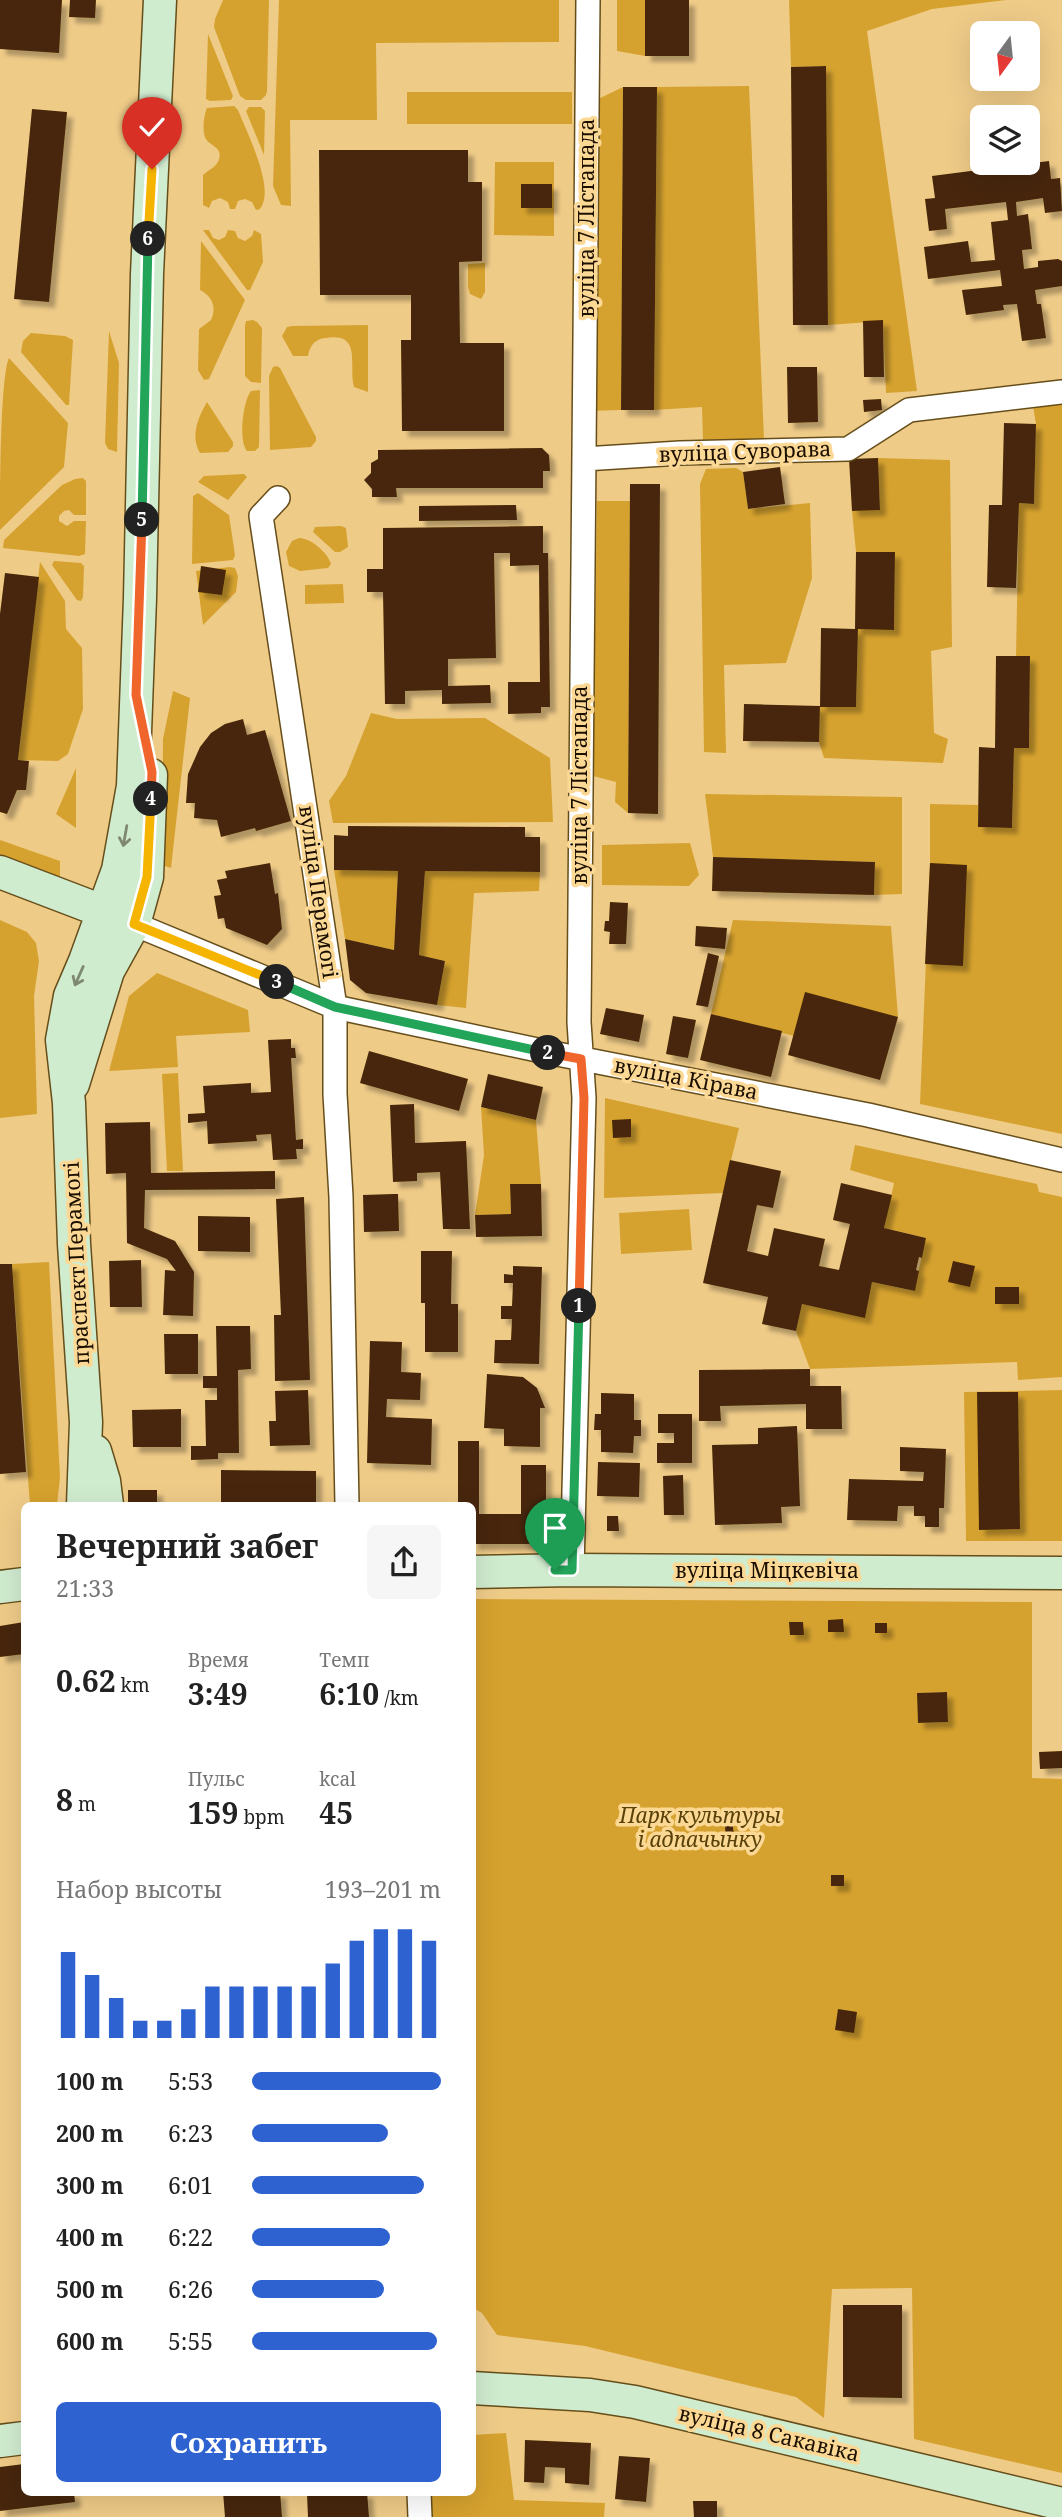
<!DOCTYPE html>
<html lang="ru">
<meta charset="utf-8">
<style>
body{margin:0;font-family:"Noto Serif",serif;background:#f6f6f6;color:#222;height:100vh;display:flex;flex-direction:column;font-size:26px;white-space:nowrap}
*{box-sizing:border-box;margin:0}
p{font-size:23px;color:#767676}
.icon{flex:none;width:38px;height:38px;fill:none;stroke:currentColor;stroke-width:2;stroke-linecap:round;stroke-linejoin:round}
.map{position:relative;flex:1;overflow:hidden}
.panel{position:absolute;left:21px;top:1502px;width:455px;height:994px;display:flex;flex-direction:column;background:#fff;border-radius:10px;box-shadow:0 7px 28px #0002}
.panel>*{flex:none}
.needle{width:46px;rotate:195deg}
.controls{position:absolute;left:970px;top:21px;display:grid;gap:14px}
.controls a{display:grid;place-items:center;width:70px;height:70px;border-radius:10px;background:#fff;box-shadow:0 7px 28px #0002;font-size:35px}
.pin{position:absolute;display:grid;place-items:center;width:60px;height:60px;color:#fff;margin:-72px -30px;border-radius:50% 50% 50% 0;rotate:-45deg;box-shadow:0 0 7px #0007}
.pin .icon{rotate:45deg}
.km{position:absolute;width:35px;height:35px;margin:-18px;border-radius:50%;background:#222;color:#fff;font-size:19px;line-height:35px;text-align:center}
.round{display:grid;place-items:center;flex:none;width:74px;height:74px;border-radius:10px;background:#f6f6f6}
.summary{display:flex;align-items:center;justify-content:space-between;height:119px;padding:0 35px}
h1{font-size:32px;font-weight:700;line-height:52px}
.stats{display:grid;grid-template-columns:repeat(3,1fr);gap:10px;height:119px;padding:7px 35px}
.stats div{display:grid;align-content:center}
.stats b{font-size:30px;font-weight:700}
.stats small{font-size:19px;font-weight:400}
.stats p{font-size:19px}
.chart{height:196px;padding:14px 35px}
.chart p{display:flex;justify-content:space-between}
.chart svg{width:100%;height:126px;margin-top:7px;stroke:#2e62d0;stroke-width:6}
.cta{display:flex;gap:14px;margin-top:auto;padding:14px 35px}
.cta a{flex:1;height:80px;border-radius:10px;background:#2e62d0;color:#fff;font-size:28px;font-weight:700;line-height:80px;text-align:center}
ul{padding:0 35px;list-style:none;font-size:23px}
li{display:grid;grid-template-columns:112px 84px 1fr;align-items:center;height:52px}
li i{height:18px;border-radius:9px;background:#2e62d0}
.map>svg:first-child{display:block}
</style>
<div class="map">
<svg width="1062" height="2517" viewBox="0 0 1062 2517">
<defs>
<filter id="shadow"><feDropShadow dx="6" dy="6" stdDeviation="2" flood-color="#0004"/></filter>
</defs>
<rect width="100%" height="100%" fill="#efcb88"/>
<path fill="#d6a22f" fill-rule="evenodd" d="M223 0H269L267 91 266 95 261 100H246L240 96 214 27 215 19Z
M279 0H559V42L376 43 377 120H290L291 206 281 205 273 186Z
M617 0H645V56L617 51Z
M789 0H1006L932 9 867 31 917 391 886 393 883 321 828 325 825 66 791 67Z
M208 34 233 96 231 100 210 101 206 99Z
M749 86 764 439 703 441 702 407 654 410 657 87Z
M623 87 621 410 587 411 594 101Z
M407 92H572V124H407Z
M234 106 238 110C247 133 276 189 260 209L256 210 252 202 245 199 238 201 235 209H230L228 202 220 198 212 201 209 208 203 205V175C208 170 217 167 219 159 223 146 208 146 205 137 202 129 204 115 207 108Z
M249 107H261L265 111 264 155 246 111Z
M495 162H554V236L494 235Z
M203 230H209L213 238 219 240 225 237 228 230 235 231 238 238 245 241 252 236 254 230 261 234 263 262 250 290H247Z
M201 241 245 300 209 379 204 380 198 370 199 329 211 320C217 307 212 296 200 290Z
M485 263V292L481 299 470 294 468 287V264Z
M253 320 257 322 262 328 261 383 251 382 245 376V326L246 321Z
M368 325V392L354 387C348 366 363 332 326 338 315 339 310 345 308 356H293L282 336 287 327 292 326Z
M109 331 119 363 117 452 108 449 105 443Z
M31 333 65 336 73 340 69 405H66L21 352 23 341Z
M9 358 68 423 64 467 0 530C0 498 0 377 9 358Z
M277 366 280 368 316 437V441L311 447 270 450 269 376 273 367Z
M260 390 259 447 255 451H247C238 440 243 401 251 391Z
M207 402 233 442V446L228 452 200 453C190 437 198 417 207 402Z
M1062 403V1134L920 1104 930 863V804L978 805V827L1012 828 1014 748H1029L1030 657 1016 656 1019 503 1034 504 1036 424 1033 406Z
M878 458 950 460 952 647 931 651 934 733 948 739 943 763 824 758 819 742 820 707H856L858 629H894L895 553 856 552 852 511 880 509Z
M736 468 743 472 748 509 810 503 812 578 786 663 724 665 726 753 704 752 700 484 706 469Z
M244 474 247 477 228 500 198 482 204 476Z
M75 479 83 478 86 481V515H74L69 510 64 511 59 516V521L67 526 74 521H86L85 554 79 556 3 548 4 540 62 485Z
M198 493 229 515 235 555 233 560 192 564 193 496Z
M597 501H630L628 813 615 802 616 782 593 776Z
M341 526 346 528 348 547 340 552H335L313 532 315 527Z
M299 538C311 538 328 553 331 564L328 568 300 571 289 566 286 552 292 541Z
M54 561 81 563 84 566 83 597 81 601 77 600 52 565Z
M40 562 65 601 66 629 82 648 83 709 68 754 58 761 18 760Z
M230 567 235 568 238 576 236 592 203 625 196 571Z
M343 584 344 603 305 604V585Z
M173 691 190 698 171 868 162 865 163 739Z
M371 713 397 719 485 718 550 758 553 822 333 823 329 801 346 776Z
M76 768V828L56 814Z
M705 794 902 797V894L874 895 875 862 713 857Z
M0 840 60 861V879L0 856Z
M690 843 699 875 689 886 602 885V845Z
M334 870 398 871 394 950 345 939Z
M425 871 540 872 539 891 474 893 466 1008 437 1005 445 961 419 955Z
M0 920 27 932 36 943 39 961 34 996 37 1114 0 1118Z
M733 920 891 926 898 1017 794 1036 711 1014Z
M157 973 248 1010 250 1032 176 1036 178 1067 109 1071 129 996Z
M178 1073 183 1171H167L162 1074Z
M605 1098 739 1128 723 1193 604 1198Z
M481 1107 536 1120 541 1184 510 1185 511 1214 475 1215 484 1155Z
M855 1145 1037 1184 1039 1192 1062 1197V1377L1018 1380 1017 1362 810 1369 796 1331 802 1304 865 1317 872 1282 914 1291 926 1238 884 1228 894 1183 850 1170Z
M689 1209 692 1250 621 1254 619 1213Z
M49 1262 60 1477 57 1505H30L12 1264Z
M1062 1390V1541H966L964 1392Z
M472 1599 1032 1602V1778L1062 1779V2473L914 2439 912 2288 832 2289 824 2418 796 2397 585 2346 497 2335 482 2313 473 2308ZM947 1692 948 1722 918 1723V1693Z
M506 2433 514 2500 605 2503 604 2517H432L431 2492H472L473 2435Z"/>
<path fill="#472808" filter="url(#shadow)" d="M0 0H62L59 53 0 49Z
M70 0H96L95 18 69 17Z
M645 0H689V56H645Z
M826 66 828 325H793L791 67Z
M623 87H657L654 410H621Z
M32 109 67 112 49 302 14 299Z
M319 150H468V182H482V261L459 262 460 343H504V431H402L401 340H411V295H320Z
M1049 161 1051 179 1060 178 1062 211 1045 213 1043 198 1016 202 1017 216 1028 214 1032 249 1022 250 1024 269 1038 267V261L1058 259 1062 261V286L1035 290 1037 304H1041L1046 338 1022 341 1017 304 1003 305 1004 310 966 315 962 290 1002 286 1000 270 928 279 924 247 968 241 971 262 995 260 991 222 1008 220 1006 202 945 209 947 229 929 231 925 199 935 198 932 176Z
M521 184H552V208H521Z
M883 320 884 377H864L863 321Z
M787 367H817L818 422 788 423Z
M881 399 882 410 864 412 863 400Z
M1004 423 1036 424 1034 504 1019 503 1016 588 987 587 989 505H1002Z
M542 448 549 455 550 471H543V488H396L397 497H372V489L364 480 371 473V463L378 459V450Z
M878 458 880 510 852 511 849 459Z
M780 467 785 504 748 509 743 472Z
M630 484H660L658 814 628 813Z
M516 505 517 520 419 521V506Z
M543 526V553H548L550 707H541V713L508 714V682H540L539 565 510 566V553H494L496 658 448 659V686L490 685 491 703 442 704V690L405 691V704H385L383 592H367V569H383V528Z
M856 552H895L894 630 858 629 856 707H820L821 628 855 629Z
M201 566 226 570 222 595 198 592Z
M5 573 39 577 18 760 29 761 26 790H17L7 814 0 812V614Z
M996 656H1030L1029 748H1014L1012 828 978 827 979 747 995 748Z
M744 704 820 706 819 742 743 741Z
M243 719 247 735 265 730 291 821 256 831 255 828 221 837 217 820 194 818 195 803H186L188 774 200 747 211 733 225 724Z
M348 826 525 827V837H540V872L425 871 419 955 445 961 437 1005 366 993 350 980 345 939 394 950 398 871 334 870V835L348 836Z
M713 857 875 862 874 895 712 891Z
M270 863 275 894 278 893 282 929 267 945 226 928 224 918 218 919 214 896 221 895 217 880 227 878 225 871Z
M930 863 967 865 963 966 925 964Z
M610 902 628 903 626 944H609L610 932 604 931 605 921H609Z
M696 926 727 928 725 949 695 946Z
M708 953 719 956 708 1007 696 1005Z
M805 992 898 1017 880 1080 788 1055Z
M606 1008 644 1015 639 1042 600 1034Z
M711 1014 782 1031 771 1077 700 1060Z
M673 1016 696 1020 688 1058 666 1054Z
M291 1039V1048H295L296 1058H291L296 1140 303 1139V1149H296L297 1159 273 1160 271 1134 256 1135 257 1141 208 1144 207 1121 188 1123V1114L205 1113 203 1086 251 1083V1093L271 1092 268 1040Z
M369 1051 468 1079 459 1111 360 1083Z
M488 1074 543 1087 536 1120 481 1107Z
M414 1104 415 1143 466 1141 470 1229H443L440 1172 417 1173V1181L393 1182 390 1105Z
M631 1119V1137L613 1138 612 1120Z
M150 1122 151 1173 275 1171V1189L145 1190 144 1228 175 1241 194 1272 193 1316 163 1315 165 1270 176 1271 167 1259 127 1243 126 1173 106 1174 105 1123Z
M730 1160 781 1171 773 1208 757 1205 747 1251 768 1256 774 1228 825 1239 819 1266 839 1270 850 1224 833 1220 841 1183 892 1195 884 1228 926 1238 922 1258 919 1257 916 1270 919 1271 915 1291 872 1282 865 1318 802 1304 796 1331 762 1324 768 1297 703 1283Z
M510 1184H541L542 1236 476 1237 475 1215 511 1214Z
M393 1194H398L399 1231 364 1232 363 1195Z
M304 1197 310 1380 275 1381 274 1315H281L276 1199Z
M198 1216 250 1217V1252L198 1251Z
M421 1251H452L451 1304H458V1352H425V1303H421Z
M141 1260 142 1307H110L109 1261Z
M953 1261 975 1266 970 1287 948 1282Z
M0 1264H12L26 1472 0 1474Z
M513 1266 542 1267 539 1364 494 1363 495 1340H511L512 1319H501V1306H512L513 1283H504V1274L513 1275Z
M995 1287H1019V1304H995Z
M216 1326H250L251 1369 238 1370 239 1453H218V1459L191 1460V1446H206L205 1400H217V1388H203V1376H217Z
M164 1334H198V1374H165Z
M370 1341 402 1342 401 1372 421 1373 420 1400 387 1399 386 1417 432 1419 431 1465 367 1463Z
M810 1369V1386H841L842 1429H806V1404L720 1406 721 1421H699V1370Z
M487 1374 523 1377 537 1388 545 1408H540V1447L504 1446V1429L484 1428Z
M308 1390 310 1445 270 1446 269 1421H276L275 1391Z
M977 1392H1018L1020 1529 979 1530Z
M601 1393 634 1394V1420H641V1436H634L633 1453 601 1452V1430H594L595 1414H601Z
M181 1409V1447H133L132 1410Z
M658 1414H692V1463H657V1443H674V1433H658Z
M797 1426 800 1506 781 1507 782 1523 715 1525 712 1445 758 1444V1428Z
M458 1441H479V1514H521V1465H546V1531L530 1544H472V1505H458Z
M900 1447 946 1449 944 1508H939V1527H925V1516H914V1506H898L897 1521 847 1520 849 1479 923 1481 924 1472 900 1471Z
M598 1462 640 1463 639 1497 597 1496Z
M221 1470 316 1471V1505H221Z
M683 1475 684 1515H664L663 1476Z
M128 1490H157V1505H128Z
M607 1516H618L619 1531H607Z
M843 1619 844 1632H828V1620Z
M24 1622V1654L0 1657V1626Z
M789 1622H803L804 1635H790Z
M875 1623H887V1633H875Z
M947 1692 948 1722 918 1723 917 1693Z
M1062 1751V1768L1040 1769 1039 1752Z
M725 1826H733L734 1841H726Z
M831 1875H844V1886H831Z
M838 2009 857 2012 854 2033 835 2030Z
M843 2305H902V2398L843 2397Z
M525 2440 591 2443 589 2485 565 2483V2468L545 2467 544 2483 524 2482Z
M619 2456 650 2458 646 2502 615 2499Z
M24 2464V2492H74L75 2502 0 2511V2467Z
M223 2492H280L282 2517H225Z
M320 2492H367L369 2517H308L307 2494Z
M693 2501H717V2517H694Z"/>
<g fill="none" stroke-linecap="round" stroke-linejoin="round">
<g stroke="#664e1b" stroke-width="26">
<path id="street" d="M584 459 680 453 848 449 909 410 1062 392
M278 498 261 516 335 1007V1094L341 1197 347 1505
M134 924 335 1007 542 1051 868 1115 1062 1160
M572 1570 584 1098 579 1022 580 905 588 0
M419 2492 420 2517"/>
</g>
<g stroke="#664e1b" stroke-width="35">
<path id="secondary" d="M0 872 123 919
M73 1084 108 971 134 924 147 877 151 775
M95 1451 104 1481 107 1505
M83 1505 86 1422 74 1244 69 1103 62 1040 70 996 85 961 118 870 133 786 140 598 147 274 160 0
M472 1572 572 1570 1062 1573
M0 1587 24 1584
M472 2388 590 2395 635 2402 1062 2504
M0 2441 24 2438"/>
</g>
<use href="#street" stroke="#fff" stroke-width="23"/>
<use href="#secondary" stroke="#d0eccf" stroke-width="32"/>
</g>
<defs><path id="oneway-shaft" d="M-6 0H5M1.5-3L5.5 0L1.5 3" fill="none" stroke-width="1.6" stroke-linecap="round" stroke-linejoin="round" transform="scale(1.75)"/></defs>
<g stroke="#7f8972">
<use href="#oneway-shaft" transform="translate(125 836) rotate(100)"/>
<use href="#oneway-shaft" transform="translate(79 976) rotate(114)"/>
</g>
<g fill="none" stroke-linecap="round" stroke-linejoin="round">
<g stroke="#fff" stroke-width="14">
<path id="split-1" d="M555 1570H572L579 1306"/>
</g>
<g stroke="#fff" stroke-width="14">
<path id="split-2" d="M548 1053 581 1059 584 1098 579 1306"/>
</g>
<g stroke="#fff" stroke-width="14">
<path id="split-3" d="M277 982 335 1007 548 1053"/>
</g>
<g stroke="#fff" stroke-width="14">
<path id="split-4" d="M151 799 147 877 134 924 277 982"/>
</g>
<g stroke="#fff" stroke-width="14">
<path id="split-5" d="M142 520 136 695 152 772 151 799"/>
</g>
<g stroke="#fff" stroke-width="14">
<path id="split-6" d="M142 520 148 239"/>
</g>
<g stroke="#fff" stroke-width="14">
<path id="split-7" d="M148 239 152 169"/>
</g>
<use href="#split-1" stroke="#22a559" stroke-width="9"/>
<use href="#split-2" stroke="#f0652b" stroke-width="9"/>
<use href="#split-3" stroke="#22a559" stroke-width="9"/>
<use href="#split-4" stroke="#f5b400" stroke-width="9"/>
<use href="#split-5" stroke="#f0652b" stroke-width="9"/>
<use href="#split-6" stroke="#22a559" stroke-width="9"/>
<use href="#split-7" stroke="#f5b400" stroke-width="9"/>
</g>
<g text-anchor="middle" stroke-width="7" stroke-linejoin="round" paint-order="stroke">
<g font-size="21" fill="#1b0f00" stroke="#fcd895">
<text transform="translate(587 218) rotate(-90)" y="7">вуліца 7 Лістапада</text>
<text transform="translate(745 452) rotate(-2)" y="7">вуліца Суворава</text>
<text transform="translate(580 785) rotate(-90)" y="7">вуліца 7 Лістапада</text>
<text transform="translate(318 892) rotate(82)" y="7">вуліца Перамогі</text>
<text transform="translate(686 1079) rotate(11)" y="7">вуліца Кірава</text>
<text transform="translate(77 1263) rotate(-93)" y="7">праспект Перамогі</text>
<text x="767" y="1578">вуліца Міцкевіча</text>
<text transform="translate(769 2434) rotate(13)" y="7">вуліца 8 Сакавіка</text>
</g>
<g font-size="21" font-style="italic" fill="#594109" stroke="#fcd895">
<text x="700" y="1823">Парк культуры<tspan x="700" dy="24">і адпачынку</tspan></text>
</g>
</g>
</svg>
<div class="controls">
<a><svg class="needle" viewBox="-14 -14 28 28"><path d="M0-13l5 13h-10z" fill="#e53935"/><path d="M0 13l5-13h-10z" fill="#767676"/></svg></a>
<a><svg class="icon" aria-label="layers" viewBox="0 0 24 24"><path d="M12 4l9 5-9 5-9-5zM3 14l9 5 9-5"/></svg></a>
</div>
<div class="pin" style="left:555px;top:1570px;background:#1e9e55"><svg class="icon" aria-label="arrive" viewBox="0 0 24 24"><path d="M6 21V4h12l-3 4 3 4H6"/></svg></div>
<div class="pin" style="left:152px;top:169px;background:#d93025"><svg class="icon" aria-label="check" viewBox="0 0 24 24"><path d="M5 12l5 5 9-10"/></svg></div>
<b class="km" style="left:579px;top:1306px">1</b>
<b class="km" style="left:548px;top:1053px">2</b>
<b class="km" style="left:277px;top:982px">3</b>
<b class="km" style="left:151px;top:799px">4</b>
<b class="km" style="left:142px;top:520px">5</b>
<b class="km" style="left:148px;top:239px">6</b>
<section class="panel">
<div class="summary"><div><h1>Вечерний забег</h1><p>21:33</p></div><a class="round"><svg class="icon" aria-label="share" viewBox="0 0 24 24"><path d="M12 15V3M7 8l5-5 5 5M5 13v7h14v-7"/></svg></a></div>
<div class="stats">
<div><b>0.62<small> km</small></b></div>
<div><p>Время</p><b>3:49</b></div>
<div><p>Темп</p><b>6:10<small> /km</small></b></div>
</div>
<div class="stats">
<div><b>8<small> m</small></b></div>
<div><p>Пульс</p><b>159<small> bpm</small></b></div>
<div><p>kcal</p><b>45</b></div>
</div>
<div class="chart"><p><span>Набор высоты</span>193–201 m</p>
<svg viewBox="0 0 160 44" preserveAspectRatio="none"><path d="M5 44V14M15 44V22M25 44V30M35 44V38M45 44V38M55 44V34M65 44V26M75 44V26M85 44V26M95 44V26M105 44V26M115 44V18M125 44V10M135 44V6M145 44V6M155 44V10"/></svg>
</div>
<ul>
<li><b>100 m</b>5:53<i style="width:100%"></i></li>
<li><b>200 m</b>6:23<i style="width:72%"></i></li>
<li><b>300 m</b>6:01<i style="width:91%"></i></li>
<li><b>400 m</b>6:22<i style="width:73%"></i></li>
<li><b>500 m</b>6:26<i style="width:70%"></i></li>
<li><b>600 m</b>5:55<i style="width:98%"></i></li>
</ul>
<div class="cta"><a>Сохранить</a></div>
</section>
</div>
